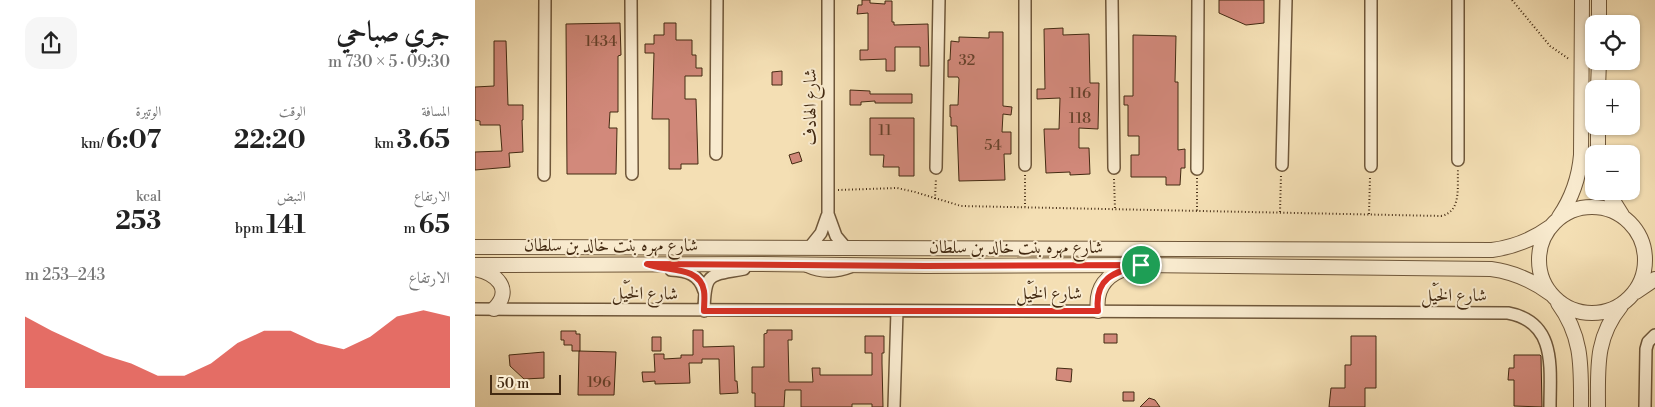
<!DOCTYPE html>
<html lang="ar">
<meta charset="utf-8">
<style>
body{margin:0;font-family:"Libre Bodoni",Amiri,serif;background:#f6f6f6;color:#222;direction:rtl;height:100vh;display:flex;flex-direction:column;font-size:19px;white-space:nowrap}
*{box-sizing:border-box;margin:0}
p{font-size:16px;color:#767676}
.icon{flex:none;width:28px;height:28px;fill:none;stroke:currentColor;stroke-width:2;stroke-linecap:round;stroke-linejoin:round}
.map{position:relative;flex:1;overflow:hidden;direction:ltr}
.details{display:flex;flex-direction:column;background:#fff;width:475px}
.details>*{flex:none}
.controls{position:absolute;left:1110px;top:15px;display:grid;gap:10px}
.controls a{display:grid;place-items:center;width:55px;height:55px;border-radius:10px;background:#fff;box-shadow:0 1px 4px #0004;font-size:25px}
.scale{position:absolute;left:15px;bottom:12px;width:71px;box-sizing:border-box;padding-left:5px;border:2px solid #432a12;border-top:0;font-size:14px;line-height:18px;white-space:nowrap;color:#432a12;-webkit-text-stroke:4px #f8eace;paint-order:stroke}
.pin{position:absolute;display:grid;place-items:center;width:42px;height:42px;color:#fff;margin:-21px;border:2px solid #fff;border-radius:50%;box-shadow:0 1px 5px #0007}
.round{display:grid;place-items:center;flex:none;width:52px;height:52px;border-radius:15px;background:#f6f6f6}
.headline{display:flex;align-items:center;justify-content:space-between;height:85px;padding:0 25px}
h1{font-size:28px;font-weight:700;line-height:38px}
.stats{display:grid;grid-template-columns:repeat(3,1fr);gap:8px;height:85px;padding:5px 25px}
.stats div{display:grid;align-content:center}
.stats b{font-size:25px;font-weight:700}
.stats small{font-size:14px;font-weight:400}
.stats p{font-size:14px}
.chart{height:140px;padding:10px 25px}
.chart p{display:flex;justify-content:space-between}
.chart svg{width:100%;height:90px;margin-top:5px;fill:#d93025;opacity:.7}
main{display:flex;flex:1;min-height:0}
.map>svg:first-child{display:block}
</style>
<main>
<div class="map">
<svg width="1180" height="407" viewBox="0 0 1180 407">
<rect width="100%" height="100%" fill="#f4dfb4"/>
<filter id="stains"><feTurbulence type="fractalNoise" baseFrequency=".004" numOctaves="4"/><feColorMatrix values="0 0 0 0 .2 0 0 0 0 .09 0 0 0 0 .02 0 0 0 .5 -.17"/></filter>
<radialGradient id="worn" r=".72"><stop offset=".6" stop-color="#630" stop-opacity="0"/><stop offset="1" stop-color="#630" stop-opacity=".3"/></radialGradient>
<path fill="#d2897b" stroke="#432a12" d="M387 0H395V3L410 4V1H417V22H419V25L453 24 454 66H445V47H420V71H411V59L385 60V50H393V13L382 14 383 5H387Z
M744 0H789V23L771 25 744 13Z
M145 23 146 55 143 56V112H135L134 128H142L141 174H92L91 24Z
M189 23H201V40H217V55H221V68H227V76H210V99H221L223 164H206V169H194V119H177L179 53H170V44H179V35H189Z
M588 28V35L614 34 615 83H624L623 129 604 128V148H614L615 174 595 175V172L571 173 569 129H584L585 98 562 99V89H570L569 29Z
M514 32H528V106L537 107 536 115 528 114 527 132H536V154H529L530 180 484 181 482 126H476V117H475V105H483L484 79 483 77H473V60H475L476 41 484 42V37L514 38Z
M658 35 701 36 700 82H703V150L710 149V168H706L705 185H691V177H656V155H664V136H653V105H649V96H658Z
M19 41H31L33 105H48V120H47L48 152 34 153 35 167 0 170V152L27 151 25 125H5V121L0 120V87L19 86Z
M307 71V85H297V72Z
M375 90 395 91V94H437V103H400V101L386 102V105H375Z
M395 118H439V176H424V167H408L409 155H395Z
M324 152 327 161 317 164 314 155Z
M218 330H228V347L259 346 260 381H262L263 393 245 394 244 359H227V363H214L215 383 180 384V381L168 382 167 372H180L179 354H189V359L206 358V355H218Z
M292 330H317V340H313L314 382H338L337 368H345V375H397V353H390V336H409V353H407V363L408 407H397V404H377V407H326V390H310L309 407H280V393H277V367H289V334L292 333Z
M86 331H101V334H105V351H97V345H89V340H86Z
M629 334H642V343H629Z
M876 336H901V388H890V407H854L856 388H870V365H876Z
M177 337H186V351H177Z
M104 351 141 352 139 395H103Z
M69 352V378L49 379 35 366 34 355Z
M1039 355H1065L1066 356 1067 407 1039 406V380H1033L1034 368H1039Z
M582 368 597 369 596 382 581 380Z
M648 392H659V401H648Z
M674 398 680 400 685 407H665Z"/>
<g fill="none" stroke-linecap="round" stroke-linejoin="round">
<g stroke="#6f573a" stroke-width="8">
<path id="service" d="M331 269C346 276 363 275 378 269"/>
</g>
<g stroke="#6f573a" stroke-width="14">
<path id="minor" d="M156 0 157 174
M353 0V214L361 236 371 248
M637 0 639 168
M241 154 242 0
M983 160V0
M550 165V0
M807 165 811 0
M896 166V0
M461 168 464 0
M722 169 723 0
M69 175 70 0
M334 248 346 233 352 216
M196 270C212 271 224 274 229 291
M0 309 1033 313C1082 322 1075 368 1075 407
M229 311C230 271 234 276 269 269
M419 407 422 311
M1170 407 1171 349 1173 342 1180 335"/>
</g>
<g stroke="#6f573a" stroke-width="16">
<path id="tertiary" d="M1124 24V0
M1123 89 1124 61
M1123 154V126
M1132 191 1147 215
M1064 260a53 53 0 1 1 106 0a53 53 0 1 1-106 0Z
M1084 217C1097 198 1104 178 1106 155L1107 0
M0 247 1017 250C1039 247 1057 240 1075 227
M0 265 282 264 451 266 666 265 1016 269C1039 272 1057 280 1076 294
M0 269C21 273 39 289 19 309
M1161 292 1180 279
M1083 303C1108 337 1106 367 1106 407
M623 311C620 288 631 274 653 268
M1123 407C1123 368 1120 338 1146 306"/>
</g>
<path stroke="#432a12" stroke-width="2" stroke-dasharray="1 2.5" stroke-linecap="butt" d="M1037 0 1075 46 1094 59
M550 175V207
M722 178V211
M639 179 640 209
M363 190 422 188 440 192 486 206 966 216C987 212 982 186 983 170
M460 199 461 178
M805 212 806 175
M894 214 895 177"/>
<use href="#service" stroke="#f8eace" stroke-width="5.5"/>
<use href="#minor" stroke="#f8eace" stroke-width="11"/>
<use href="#tertiary" stroke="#f8eace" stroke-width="14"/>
</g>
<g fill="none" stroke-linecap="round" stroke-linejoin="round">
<g stroke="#fff" stroke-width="10">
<path id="route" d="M172 264 451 266 666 265C639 272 619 278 623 311H229C229 305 230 297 229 291 225 265 190 272 172 264Z"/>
</g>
<use href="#route" stroke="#d93025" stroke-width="6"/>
</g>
<g text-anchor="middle" stroke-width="4" stroke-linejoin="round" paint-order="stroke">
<g font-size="15" fill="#67422c">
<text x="126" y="46">1434</text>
<text x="492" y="65">32</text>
<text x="605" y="98">116</text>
<text x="605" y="123">118</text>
<text x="410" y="135">11</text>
<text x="518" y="150">54</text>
<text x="124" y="387">196</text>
</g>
<g font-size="18" fill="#432a12" stroke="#f8eace">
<text transform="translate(335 107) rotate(-90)" y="6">شارع الهادف</text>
<text x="136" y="251">شارع مهره بنت خالد بن سلطان</text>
<text x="541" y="253">شارع مهره بنت خالد بن سلطان</text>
<text transform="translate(170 293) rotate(1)" y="6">شارع الخَيْل</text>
<text x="574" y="299">شارع الخَيْل</text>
<text x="979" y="301">شارع الخَيْل</text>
</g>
</g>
<rect width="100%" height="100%" filter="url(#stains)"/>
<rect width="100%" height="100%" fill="url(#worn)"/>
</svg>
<div class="controls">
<a><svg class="icon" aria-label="locate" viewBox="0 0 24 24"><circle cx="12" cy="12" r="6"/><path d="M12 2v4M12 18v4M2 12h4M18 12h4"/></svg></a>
<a>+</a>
<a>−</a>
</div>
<div class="scale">50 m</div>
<div class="pin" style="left:666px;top:265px;background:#1e9e55"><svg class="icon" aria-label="arrive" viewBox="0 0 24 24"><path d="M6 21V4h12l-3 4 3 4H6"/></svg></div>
</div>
<section class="details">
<div class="headline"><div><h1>جري صباحي</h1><p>09:30 · 5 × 730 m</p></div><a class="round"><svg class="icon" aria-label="share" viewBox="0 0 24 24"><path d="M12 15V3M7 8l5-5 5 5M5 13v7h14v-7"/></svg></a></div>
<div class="stats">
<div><p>المسافة</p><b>3.65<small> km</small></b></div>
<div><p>الوقت</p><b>22:20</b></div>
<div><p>الوتيرة</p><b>6:07<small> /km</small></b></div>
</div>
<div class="stats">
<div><p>الارتفاع</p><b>65<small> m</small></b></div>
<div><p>النبض</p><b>141<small> bpm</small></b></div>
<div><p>kcal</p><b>253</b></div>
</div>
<div class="chart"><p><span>الارتفاع</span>243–253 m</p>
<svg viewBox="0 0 160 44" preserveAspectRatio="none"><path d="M0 44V9L10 16L20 22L30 28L40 32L50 38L60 38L70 32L80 22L90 16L100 16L110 22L120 25L130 19L140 9L150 6L160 9V44z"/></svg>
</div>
</section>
</main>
